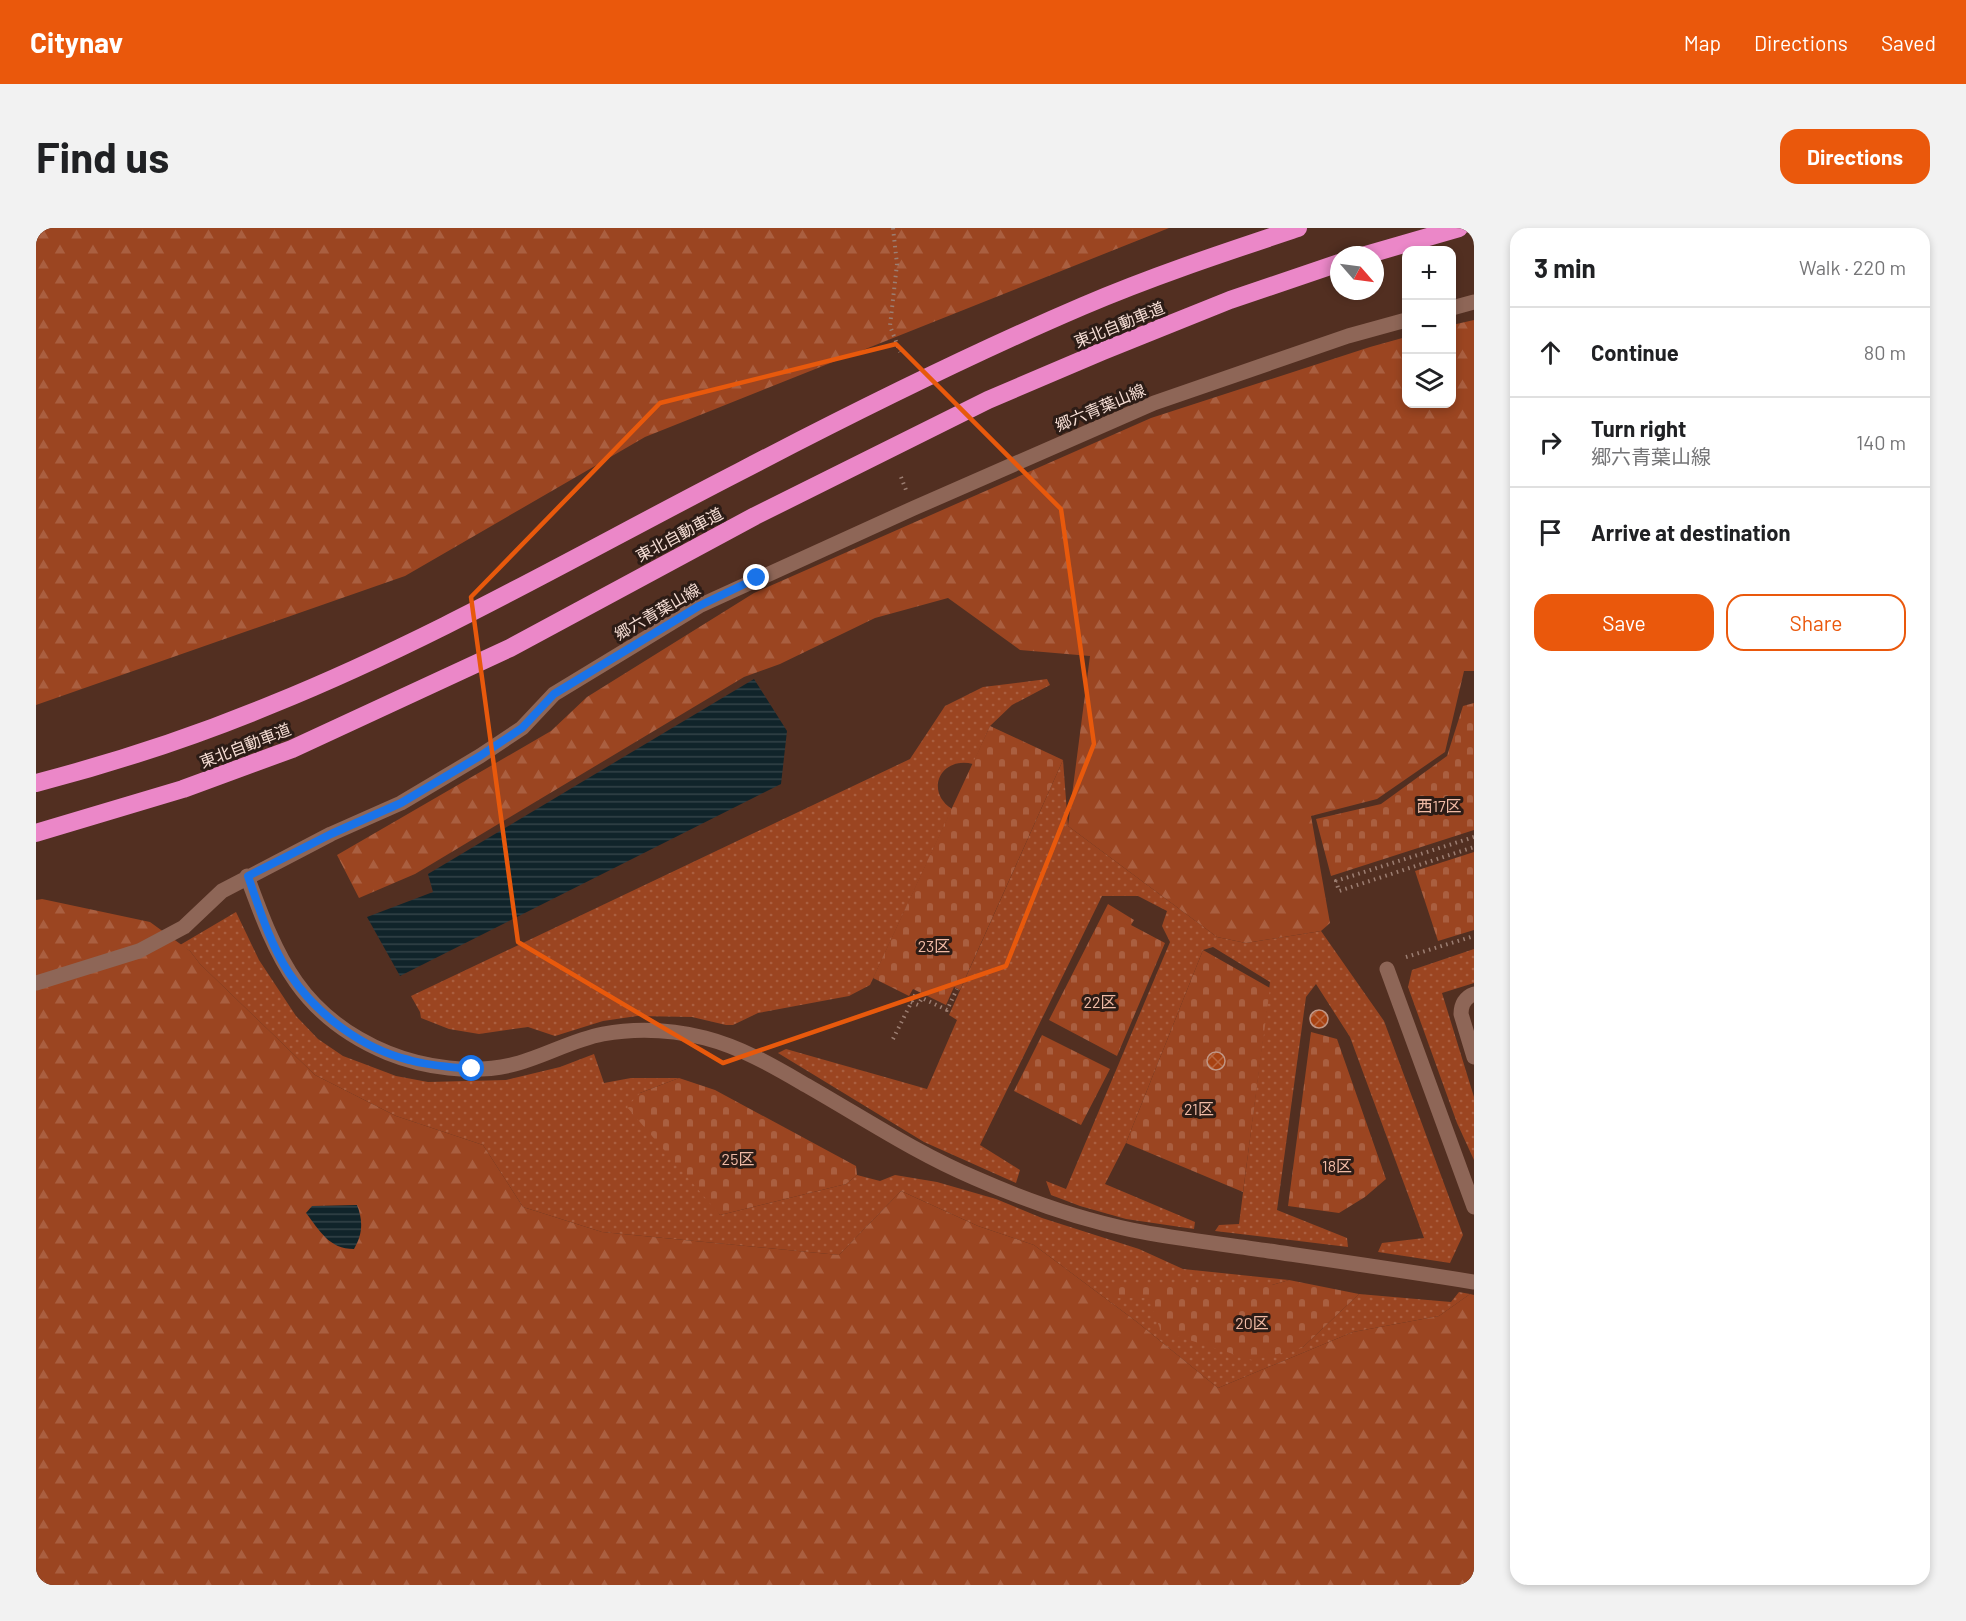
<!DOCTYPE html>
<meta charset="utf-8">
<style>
body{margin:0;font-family:Barlow,"Noto Sans JP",sans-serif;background:#f2f2f2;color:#202124}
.controls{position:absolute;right:18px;top:18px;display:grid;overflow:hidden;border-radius:12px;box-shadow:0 3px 9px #0003}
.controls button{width:54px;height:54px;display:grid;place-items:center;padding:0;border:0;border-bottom:2px solid #e0e0e0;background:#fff;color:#202124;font:30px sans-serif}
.compass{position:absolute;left:1294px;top:18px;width:54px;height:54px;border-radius:50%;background:#fff;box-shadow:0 3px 9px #0003;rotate:118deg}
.stop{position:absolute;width:18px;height:18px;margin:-14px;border:4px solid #1a73e8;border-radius:50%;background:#fff}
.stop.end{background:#1a73e8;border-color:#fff;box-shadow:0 2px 6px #0008}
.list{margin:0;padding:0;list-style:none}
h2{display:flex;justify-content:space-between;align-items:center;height:78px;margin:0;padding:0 24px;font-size:26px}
h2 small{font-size:20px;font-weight:400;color:#757577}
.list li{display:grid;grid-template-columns:39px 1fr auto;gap:18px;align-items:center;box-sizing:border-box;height:90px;padding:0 24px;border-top:2px solid #e0e0e0}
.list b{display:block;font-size:22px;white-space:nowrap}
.list p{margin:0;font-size:20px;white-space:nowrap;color:#757577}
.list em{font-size:20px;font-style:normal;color:#757577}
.actions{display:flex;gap:12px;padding:18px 24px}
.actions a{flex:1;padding:14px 0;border:2px solid #ea580c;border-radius:18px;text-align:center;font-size:21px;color:#ea580c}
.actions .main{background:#ea580c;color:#fff}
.icon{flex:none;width:33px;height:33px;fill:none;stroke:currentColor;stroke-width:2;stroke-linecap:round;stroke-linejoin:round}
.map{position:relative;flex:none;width:1438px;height:1357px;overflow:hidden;border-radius:18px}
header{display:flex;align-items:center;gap:36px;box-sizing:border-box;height:84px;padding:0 30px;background:#ea580c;color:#fff}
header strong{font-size:28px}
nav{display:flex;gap:33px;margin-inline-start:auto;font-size:21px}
.intro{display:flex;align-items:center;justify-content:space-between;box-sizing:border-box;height:144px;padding:0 36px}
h1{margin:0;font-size:42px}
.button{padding:15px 27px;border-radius:18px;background:#ea580c;color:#fff;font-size:21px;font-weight:700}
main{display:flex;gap:36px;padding:0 36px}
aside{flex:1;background:#fff;border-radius:18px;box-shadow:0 3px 9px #0003}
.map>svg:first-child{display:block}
.grass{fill:url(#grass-dots)}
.forest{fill:url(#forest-firs)}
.cemetery{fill:url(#cemetery-stones)}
.water{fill:url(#water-rules)}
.building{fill:url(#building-cross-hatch);stroke:#c09685;stroke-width:1.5}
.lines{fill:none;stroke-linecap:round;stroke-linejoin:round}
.path{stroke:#9c7e72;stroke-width:4;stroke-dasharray:1.5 4.5;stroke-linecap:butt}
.minor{stroke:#8e6657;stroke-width:15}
.highway{stroke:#eb87c8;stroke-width:18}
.route{stroke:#1a73e8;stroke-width:8}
.marked{fill:none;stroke:#e8590c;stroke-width:4.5;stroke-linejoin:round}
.labels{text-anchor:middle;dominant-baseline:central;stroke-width:6;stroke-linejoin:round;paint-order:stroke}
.street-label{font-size:16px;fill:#f6ded5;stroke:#2c1c16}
.park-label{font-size:16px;fill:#f1bba6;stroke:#2c1c16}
</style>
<header>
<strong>Citynav</strong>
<nav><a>Map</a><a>Directions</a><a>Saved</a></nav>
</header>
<div class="intro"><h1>Find us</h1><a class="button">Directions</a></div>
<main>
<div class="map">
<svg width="1438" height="1357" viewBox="0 0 1438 1357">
<defs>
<pattern id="grass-dots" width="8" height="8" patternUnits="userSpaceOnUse" patternTransform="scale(1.5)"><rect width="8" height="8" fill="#9b4521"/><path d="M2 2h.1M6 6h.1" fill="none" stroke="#aa5f40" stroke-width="1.8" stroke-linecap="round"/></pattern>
<pattern id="forest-firs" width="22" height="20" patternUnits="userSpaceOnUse" patternTransform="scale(1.5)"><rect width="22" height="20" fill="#9b4521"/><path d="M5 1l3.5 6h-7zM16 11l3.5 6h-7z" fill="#aa5f40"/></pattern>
<pattern id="cemetery-stones" width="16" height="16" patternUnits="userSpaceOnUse" patternTransform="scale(1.5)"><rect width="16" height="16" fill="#9b4521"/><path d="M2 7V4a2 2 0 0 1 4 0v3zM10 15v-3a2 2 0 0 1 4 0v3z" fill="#aa5f40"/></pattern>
<pattern id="water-rules" width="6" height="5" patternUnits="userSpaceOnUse" patternTransform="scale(1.5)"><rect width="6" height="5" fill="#10242a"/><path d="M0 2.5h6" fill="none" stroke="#334348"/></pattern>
<pattern id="building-cross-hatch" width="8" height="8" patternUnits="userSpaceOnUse" patternTransform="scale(1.5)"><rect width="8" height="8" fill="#a74212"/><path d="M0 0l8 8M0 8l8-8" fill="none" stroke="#b8663f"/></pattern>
</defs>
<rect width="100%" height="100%" fill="#522f21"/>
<!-- grass -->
<path class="grass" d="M1011,451L1014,457L976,477L954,498L937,536C905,528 888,563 916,581L834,757L813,768L722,785L697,797H690L656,789L601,788L567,793L519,808L492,799L443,806L413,801L385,790L384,784L375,768L874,531L909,478L947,459Z
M1027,532L1032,598L1181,709L1210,715L1285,703L1348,793L1427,1007L1414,1035L1342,1024L1346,1015L1388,1010L1314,809L1280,756L1270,769L1241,982L1311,1010L1312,1019L1179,1003L1183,997L1203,996L1234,754L1177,719L1167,722L1090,915L1069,956L1159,994L1158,1001L1090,991L1044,978L1015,967L1010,953L1030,961L1134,714L1126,698L1131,683L1102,668H1066L944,917L984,942L980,955L888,914L742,825L750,821L891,861L921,792L913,787Z
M200,684L223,732L260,788L282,811L307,828L331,837L360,848L392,854L470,852L524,839L558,826L568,855L595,850H643L604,865L684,987L810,956L821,947L844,953L859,947L901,954L960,971L1006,990L1103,1021L1147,1041L1253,1052L1236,1057L1075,1070H1112L1266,1120L1323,1066L1415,1074L1423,1064L1434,1066L1403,1088L1317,1104L1182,1160L1101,1094L998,1017L942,998L865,963L803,1027L566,1004L487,979L447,917L360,888L279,847L164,736L154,723L144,717Z
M1438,721V755L1406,765L1438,869V932L1421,895L1372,759L1376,742Z"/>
<!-- forest -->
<path class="forest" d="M0,0H1133L609,209L369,348L0,477Z
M1438,92V443H1428L1409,524L1341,571L1275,588L1294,695L1285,703L1210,715L1181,709L1032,598L1054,428L984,422L912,370L839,390L744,436L708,449L379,646L323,670L301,627L515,503L551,469L718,365L1115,190L1334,119L1370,109V176H1416V97Z
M6,671L114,694L154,723L164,736L279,847L360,888L447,917L487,979L566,1004L803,1027L865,963L942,998L998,1017L1101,1094L1182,1160L1317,1104L1403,1088L1434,1066L1438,1067V1357H0V672Z"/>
<!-- cemetery -->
<path class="cemetery" d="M1438,475V602L1295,648L1280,591L1345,576L1411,528L1427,478Z
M954,498L1027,532L924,762L918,759L910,777L877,761L873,768L837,750Z
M1438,624V702L1402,713L1379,643Z
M1072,676L1098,692L1095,697L1129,715L1081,828L1013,792Z
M1167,722L1234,760L1207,964L1090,915Z
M1275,804L1301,811L1350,951L1329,969L1303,985L1252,978Z
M1006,807L1074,841L1045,897L978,863Z
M643,850L679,862L820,938L821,947L810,956L684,987L591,879L604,865Z
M1253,1052L1323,1066L1266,1120L1216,1132L1125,1103L1112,1070H1075L1074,1057H1236Z"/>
<!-- water -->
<path class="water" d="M718,451L751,503L745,556L364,748L331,689L397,664L392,646Z
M321,977C327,992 327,1006 318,1021C293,1021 284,1003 270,985L276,978Z"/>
<!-- building -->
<path class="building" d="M1274 791a9 9 0 1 1 18 0a9 9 0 1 1-18 0Z
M1171 833a9 9 0 1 1 18 0a9 9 0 1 1-18 0Z"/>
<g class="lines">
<!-- path -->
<path class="path" d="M857,0L861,36L854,98L864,124
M865,249L870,262
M1438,609L1300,653L1303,663L1438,619
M1370,729L1438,708
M875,774L882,777L886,770L911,782L921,761
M857,811L881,763"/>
<!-- minor -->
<path class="minor" d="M1416,80L1438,74
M211,648C241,731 265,789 352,825C389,840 436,846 475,837C506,830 535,812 567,806C600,800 637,802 669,810C708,820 742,841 775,860C829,891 882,926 939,950C989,972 1042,991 1096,1002C1141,1011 1187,1016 1233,1023C1301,1033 1370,1043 1438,1054
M1351,741L1438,979
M0,755L103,723L148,699L186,663L295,606L365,575L444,528L486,500L518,466L663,378L878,280L1118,175L1312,108L1370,92
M1438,766C1429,769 1425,777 1425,786L1438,829"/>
<!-- highway -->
<path class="highway" d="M1330,27L1423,0
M0,555C81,534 160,508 237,476C398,411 549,323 703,244C816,185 930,128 1047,78C1117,48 1190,24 1262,0
M0,605L147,561L256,521L474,420L719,288L952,172L1067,123L1194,72L1303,35"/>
</g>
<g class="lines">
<!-- route -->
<path class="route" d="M436,841C415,839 394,838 373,832C325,820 280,786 253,745C234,716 223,680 212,648L295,606L365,575L444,528L486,500L518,466L663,378L721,350"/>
</g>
<!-- marked area -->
<path class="marked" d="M860,116L1025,281L1058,516L970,738L687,835L482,714L435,369L624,175Z"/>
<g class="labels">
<!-- street labels -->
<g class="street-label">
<text transform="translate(1083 96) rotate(-22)">東北自動車道</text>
<text transform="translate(1064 179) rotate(-23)">郷六青葉山線</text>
<text transform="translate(643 306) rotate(-28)">東北自動車道</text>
<text transform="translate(621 383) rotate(-30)">郷六青葉山線</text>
<text transform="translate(209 517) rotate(-21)">東北自動車道</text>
</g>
<!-- park labels -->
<g class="park-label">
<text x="1403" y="577">西17区</text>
<text x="898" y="717">23区</text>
<text x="1064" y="773">22区</text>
<text x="1163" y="880">21区</text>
<text x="702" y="930">25区</text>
<text x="1301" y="937">18区</text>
<text x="1216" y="1094">20区</text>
</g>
</g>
</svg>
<div class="controls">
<button>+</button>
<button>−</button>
<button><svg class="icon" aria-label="layers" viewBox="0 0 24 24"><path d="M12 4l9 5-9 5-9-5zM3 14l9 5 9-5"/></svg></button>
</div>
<svg class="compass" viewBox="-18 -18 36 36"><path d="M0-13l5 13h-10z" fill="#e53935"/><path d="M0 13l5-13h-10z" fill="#757577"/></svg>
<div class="stop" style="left:436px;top:841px"></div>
<div class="stop end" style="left:721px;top:350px"></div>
</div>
<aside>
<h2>3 min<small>Walk · 220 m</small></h2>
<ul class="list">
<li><svg class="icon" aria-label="ahead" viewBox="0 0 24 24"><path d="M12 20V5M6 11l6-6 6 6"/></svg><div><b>Continue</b></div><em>80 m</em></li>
<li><svg class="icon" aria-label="right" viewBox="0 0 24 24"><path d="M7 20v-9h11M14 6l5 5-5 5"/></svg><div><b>Turn right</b><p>郷六青葉山線</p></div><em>140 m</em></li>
<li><svg class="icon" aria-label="arrive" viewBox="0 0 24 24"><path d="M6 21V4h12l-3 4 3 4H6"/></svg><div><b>Arrive at destination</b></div></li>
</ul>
<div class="actions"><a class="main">Save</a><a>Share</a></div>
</aside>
</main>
